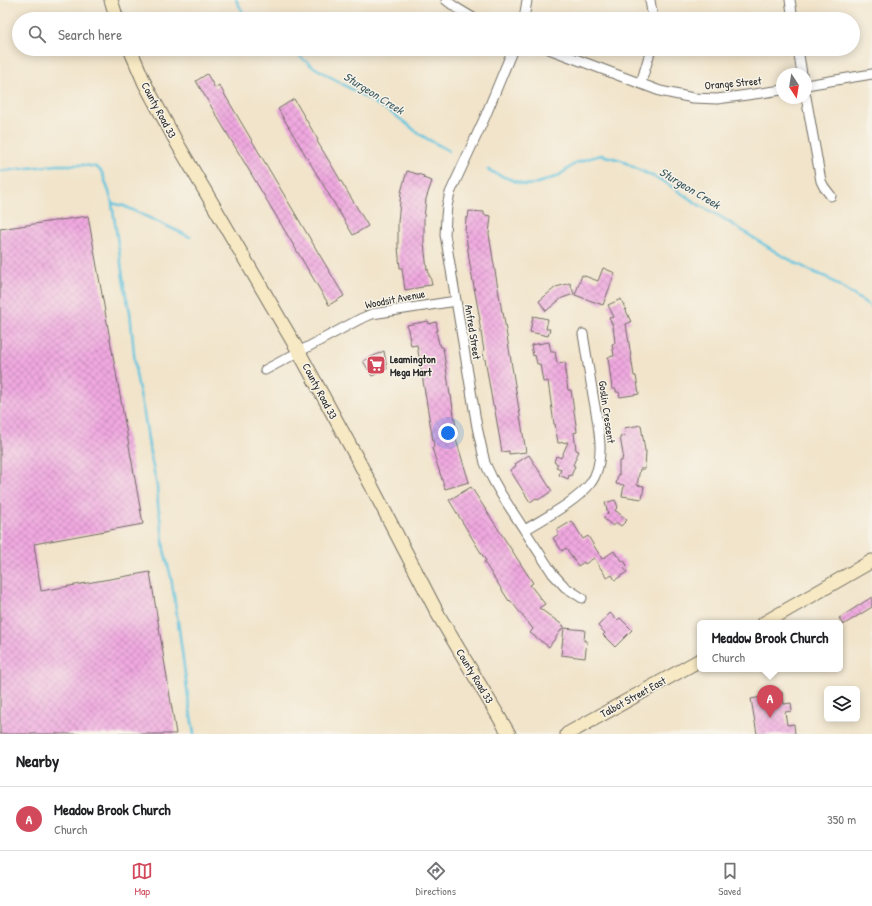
<!DOCTYPE html>
<style>
body{margin:0;font-family:"Patrick Hand",sans-serif;background:#f6f6f6;color:#202124}
.controls{position:absolute;right:12px;bottom:12px;display:grid;overflow:hidden;border-radius:6px;box-shadow:0 2px 10px #0003}
.controls button{width:36px;height:36px;display:grid;place-items:center;padding:0;border:0;border-bottom:1px solid #e0e0e0;background:#fff;color:#202124;font:20px sans-serif}
.compass{position:absolute;left:776px;top:68px;width:36px;height:36px;border-radius:50%;background:#fff;box-shadow:0 2px 10px #0003;rotate:168deg}
.you{position:absolute;left:448px;top:433px;width:14px;height:14px;margin:-10px;border:3px solid #fff;border-radius:50%;background:#1a73e8;box-shadow:0 0 0 6px #1a73e833}
.badge{display:grid;place-items:center;width:26px;height:26px;border-radius:50%;background:#d1495b;color:#fff;font-size:13px;font-weight:700}
.pin{position:absolute;translate:-50% -33px;filter:drop-shadow(0 1px 2px #0008)}
.pin::after{content:'';position:absolute;top:21px;width:14px;height:12px;background:inherit;clip-path:polygon(0 0,100% 0,50% 100%)}
.popup{position:absolute;left:697px;top:620px;width:146px;height:52px;box-sizing:border-box;display:grid;place-content:center;border-radius:6px;background:#fff;filter:drop-shadow(0 1px 3px #0005);font-size:13px;white-space:nowrap;color:#757577}
.popup b{font-size:15px;color:#202124}
.popup::after{content:'';position:absolute;left:50%;top:100%;margin-left:-8px;border:8px solid transparent;border-top-color:#fff}
.list{margin:0;padding:0;list-style:none}
h2{display:flex;justify-content:space-between;align-items:center;height:52px;margin:0;padding:0 16px;font-size:17px}
h2 small{font-size:13px;font-weight:400;color:#757577}
.list li{display:grid;grid-template-columns:26px 1fr auto;gap:12px;align-items:center;box-sizing:border-box;height:64px;padding:0 16px;border-top:1px solid #e0e0e0}
.list b{display:block;font-size:15px;white-space:nowrap}
.list p{margin:0;font-size:13px;white-space:nowrap;color:#757577}
.list em{font-size:13px;font-style:normal;color:#757577}
.icon{flex:none;width:22px;height:22px;fill:none;stroke:currentColor;stroke-width:2;stroke-linecap:round;stroke-linejoin:round}
.map{position:relative;flex:none;width:872px;height:734px;overflow:hidden}
.search{position:absolute;background:#fff;box-shadow:0 2px 10px #0003;left:12px;right:12px;top:12px;height:44px;display:flex;align-items:center;gap:10px;box-sizing:border-box;padding:0 14px;border-radius:22px;color:#757577;font-size:15px}
.sheet{height:116px;background:#fff}
nav{display:flex;justify-content:space-around;align-items:center;box-sizing:border-box;height:56px;border-top:1px solid #e0e0e0;background:#fff;font-size:11px;color:#757577}
nav a{display:grid;justify-items:center;gap:2px}
nav .on{color:#d1495b}
.map>svg:first-child{display:block}
.lines{fill:none;stroke-linecap:round;stroke-linejoin:round}
.stream{stroke:#61c4df;stroke-width:2.5}
.building{fill:url(#building-cross-hatch)}
.street-casing{stroke:#706c63;stroke-width:11}
.secondary-casing{stroke:#706c63;stroke-width:15}
.street{stroke:#fff;stroke-width:9}
.secondary{stroke:#f7e9c3;stroke-width:13}
.labels{text-anchor:middle;dominant-baseline:central;stroke-width:3;stroke-linejoin:round;paint-order:stroke}
.street-label{font-size:11px;fill:#2b2b2b;stroke:#f7f3e8}
.poi-label{font-size:11px;font-weight:bold;fill:#2b2b2b;stroke:#f7f3e8;text-anchor:start}
.water-label{font-size:12px;font-style:italic;fill:#3b5961;stroke:#f7f3e8}
</style>
<div class="map">
<svg width="872" height="734" viewBox="0 0 872 734">
<defs>
<pattern id="building-cross-hatch" width="8" height="8" patternUnits="userSpaceOnUse"><rect width="8" height="8" fill="#f0a9e0"/><path d="M0 0l8 8M0 8l8-8" fill="none" stroke="#c38ab6"/></pattern>
</defs>
<rect width="100%" height="100%" fill="#f7f3e8"/>
<filter id="ink" filterUnits="userSpaceOnUse"><feTurbulence type="fractalNoise" baseFrequency=".025" numOctaves="2"/><feDisplacementMap in="SourceGraphic" scale="8" xChannelSelector="R" yChannelSelector="G"/><feConvolveMatrix kernelMatrix="1 2 1 2 8 2 1 2 1" color-interpolation-filters="sRGB"/></filter>
<filter id="wash" filterUnits="userSpaceOnUse"><feTurbulence type="fractalNoise" baseFrequency=".012" numOctaves="4" result="noise"/><feDisplacementMap in="SourceGraphic" scale="16" xChannelSelector="R" yChannelSelector="G"/><feGaussianBlur stdDeviation="0.9" result="paint"/><feColorMatrix in="noise" values="0 0 0 0 0 0 0 0 0 0 0 0 0 0 0 0 0 1.4 0 .05"/><feComposite in="paint" operator="in"/></filter>
<g filter="url(#wash)">
<rect width="100%" height="100%" fill="#f1e4ca"/>
<g class="lines">
<!-- stream -->
<path class="stream" d="M236,0L244,14L250,19
M290,49L312,66L390,112C400,118 409,126 418,133C428,140 439,145 449,151
M488,170L499,175L525,185L534,184L544,181L558,176L576,163L590,158L601,155L621,160L633,167L663,181L699,205L721,217L779,254L811,271L826,277L872,307
M0,171L57,165H84L96,167L101,171L103,175L109,192L112,203L125,291L130,312L136,374L145,419L150,453L157,486L158,505L162,530L164,550L171,577L179,629L189,704L194,734
M112,203L124,206L190,237"/>
</g>
<g id="blocks">
<!-- building -->
<path class="building" d="M207,74L215,88L219,85L344,296L329,305L196,81Z
M294,99L318,140L317,141L368,226L353,235L278,109Z
M407,171L424,176L423,178L432,181L426,199L424,218V243L427,270L428,269L429,276H430L432,285L423,286V287L405,290L402,268H400L398,247V222L401,192Z
M469,211L484,212V215L491,216L489,234L494,265L502,312H503L526,452L509,454V451L502,452L494,405L493,406L485,359H484L483,351H484L479,320H480L470,265L466,236V232L465,231L466,218H468Z
M88,216L143,524L34,544L41,591L150,572L176,734H0V229Z
M603,268L615,273L603,305L575,295L582,275L598,281Z
M570,283L574,294L562,298L546,311L539,301L556,287Z
M621,299L631,322L626,324L634,376H636L639,394L620,397L619,392H616V389H612L608,357L614,356L612,344L615,343L613,326L609,318L614,317L608,305Z
M533,316L548,319L546,329H550L548,336L530,332Z
M428,321L429,324L436,322L438,331H436L439,344H440L441,347H443L450,395H451L453,409L457,433H454L469,482L445,489L432,448L434,447L417,345L411,346L407,325Z
M549,342L551,352H555L557,363L565,362L566,371H565L568,390H571L577,432L574,433L576,450L579,451L573,465L575,466L571,476L569,475L568,479L559,475L561,469L556,467L558,464L554,462L556,456L561,458L568,442L558,443L555,424H554L548,381L543,382L540,364H537L535,355L533,356L531,345Z
M384,351L387,369L372,376L363,361Z
M641,425L645,451H646L645,469H640L637,485L644,486L642,499L622,496L624,485L616,484L618,474L619,475V461H622L623,454L620,437L625,436L624,434L625,433L624,428Z
M529,455L552,491L538,500L536,498L530,502L510,470L516,466L515,464Z
M471,487L533,583L530,585L545,604L539,608L564,626L549,647L530,633L533,629L510,600L509,601L484,562L486,561L449,500Z
M615,500L618,507L615,510L627,520L621,526L617,523L613,526L603,518L608,513L605,503Z
M572,521L583,539L588,536L602,559L614,551L617,556H619L622,561L623,560L627,565L624,568L627,572L615,580L612,575L607,578L594,558L585,564L584,562L578,566L566,548L562,551L553,538L559,534L557,530Z
M872,597V607L843,625L839,618Z
M610,613L617,620L620,618L632,630L615,647L603,635L605,633L598,626Z
M564,628L585,630L584,641H587L585,658L561,655Z
M782,692L784,704L791,703L792,711L785,712L787,725L794,724L795,734H757L751,699L767,696V694Z"/>
</g>
</g>
<g filter="url(#ink)">
<use href="#blocks" fill-opacity="0" stroke="#706c63" stroke-width="1"/>
<g class="lines">
<defs>
<path id="street" d="M446,0L455,7L475,19
M650,0L653,19
M790,0L793,19
M524,19L527,0
M513,49L485,117L450,193L447,206L446,217L445,235L447,246L477,427L485,463L492,478L501,494L553,574L565,587L582,598
M549,49L660,91L693,98L717,99L740,96L782,90
M798,49L802,74
M641,83L651,49
M806,85L872,74
M806,97L821,181L824,187L831,196
M265,370L360,319L372,314L456,301
M525,530C546,517 574,503 590,484C609,460 596,417 592,389C589,371 586,353 583,334"/>
<path id="secondary" d="M111,0L117,19
M130,49L145,84L177,143L299,352L359,462L439,616L509,734
M764,623L872,561
M567,734L700,660"/>
</defs>
<!-- street casing -->
<use href="#street" class="street-casing"/>
<!-- secondary casing -->
<use href="#secondary" class="secondary-casing"/>
<!-- street -->
<use href="#street" class="street"/>
<!-- secondary -->
<use href="#secondary" class="secondary"/>
</g>
</g>
<!-- icons -->
<defs>
<symbol id="supermarket-square" viewBox="-11 -11 22 22"><rect x="-9" y="-9" width="18" height="18" rx="4" fill="#d1495b" stroke="#f7f3e8"/><path d="M-6-5.5h2.5l.6 2H6L4.5 2H-2.5L-4.4-4H-6ZM-1.5 3.2a1.3 1.3 0 1 0 .1 0ZM3 3.2a1.3 1.3 0 1 0 .1 0Z" fill="#fff"/></symbol>
</defs>
<g fill-rule="evenodd">
<use href="#supermarket-square" x="365" y="354" width="22" height="22"/>
</g>
<g class="labels">
<!-- street labels -->
<g class="street-label">
<text transform="translate(733 83) rotate(-5)">Orange Street</text>
<text transform="translate(159 110) rotate(62)">County Road 33</text>
<text transform="translate(395 299) rotate(-11)">Woodsit Avenue</text>
<text transform="translate(473 332) rotate(81)">Anfred Street</text>
<text transform="translate(320 391) rotate(62)">County Road 33</text>
<text transform="translate(607 412) rotate(82)">Goslin Crescent</text>
<text transform="translate(475 676) rotate(59)">County Road 33</text>
<text transform="translate(633 697) rotate(-29)">Talbot Street East</text>
</g>
<!-- poi labels -->
<g class="poi-label">
<text x="390" y="359">Leamington<tspan x="390" dy="13">Mega Mart</tspan></text>
</g>
<!-- water labels -->
<g class="water-label">
<text transform="translate(374 93) rotate(32)">Sturgeon Creek</text>
<text transform="translate(690 188) rotate(31)">Sturgeon Creek</text>
</g>
</g>
</svg>
<div class="controls">
<button><svg class="icon" aria-label="layers" viewBox="0 0 24 24"><path d="M12 4l9 5-9 5-9-5zM3 14l9 5 9-5"/></svg></button>
</div>
<svg class="compass" viewBox="-18 -18 36 36"><path d="M0-13l5 13h-10z" fill="#e53935"/><path d="M0 13l5-13h-10z" fill="#757577"/></svg>
<div class="you"></div>
<div class="pin badge" style="left:770px;top:718px">A</div>
<div class="popup"><b>Meadow Brook Church</b>Church</div>
<div class="search"><svg class="icon" aria-label="search" viewBox="0 0 24 24"><circle cx="10" cy="10" r="6"/><path d="M15 15l6 6"/></svg>Search here</div>
</div>
<section class="sheet">
<h2>Nearby<small></small></h2>
<ul class="list">
<li><span class="badge">A</span><div><b>Meadow Brook Church</b><p>Church</p></div><em>350 m</em></li>
</ul>
</section>
<nav>
<a class="on"><svg class="icon" aria-label="map" viewBox="0 0 24 24"><path d="M3 6l6-2 6 2 6-2v14l-6 2-6-2-6 2zM9 4v14M15 6v14"/></svg>Map</a>
<a><svg class="icon" aria-label="directions" viewBox="0 0 24 24"><path d="M12 3l9 9-9 9-9-9zM9 14v-3h6M13 9l2 2-2 2"/></svg>Directions</a>
<a><svg class="icon" aria-label="saved" viewBox="0 0 24 24"><path d="M7 4h10v16l-5-4-5 4z"/></svg>Saved</a>
</nav>
